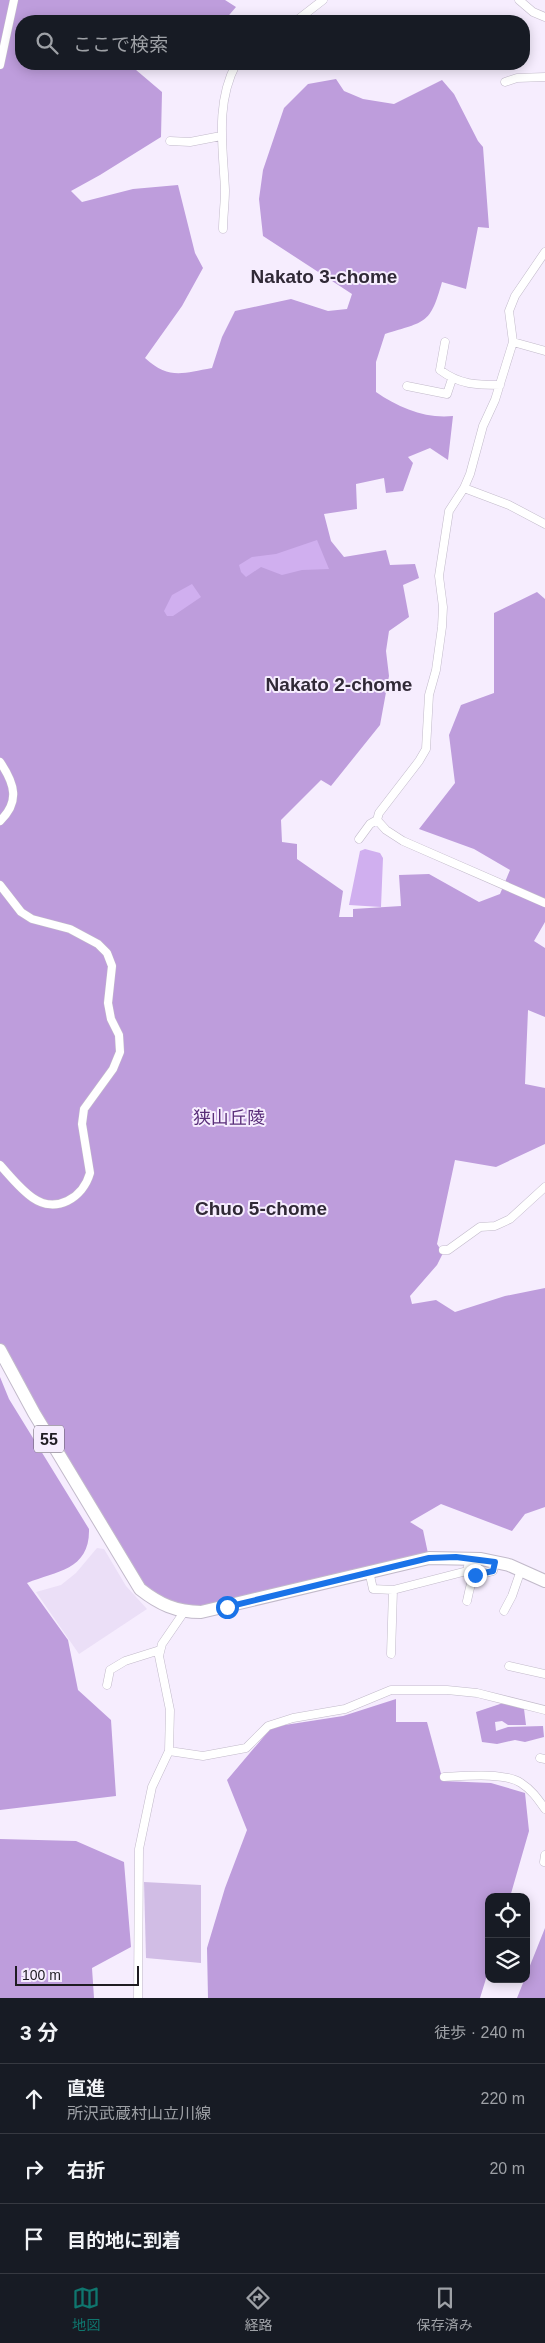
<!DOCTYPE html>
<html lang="ja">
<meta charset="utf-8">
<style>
body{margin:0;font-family:Arial,"Noto Sans JP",sans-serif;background:#20242c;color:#f1f3f6}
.controls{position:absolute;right:15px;bottom:15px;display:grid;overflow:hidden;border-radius:10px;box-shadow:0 2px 12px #0003}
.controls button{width:45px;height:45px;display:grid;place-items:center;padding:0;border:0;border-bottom:1px solid #363941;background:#171b24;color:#f1f3f6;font:25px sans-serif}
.scale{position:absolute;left:15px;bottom:12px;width:124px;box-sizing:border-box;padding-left:5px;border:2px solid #1f1c22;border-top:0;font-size:14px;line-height:18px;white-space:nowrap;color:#1f1c22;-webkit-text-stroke:4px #f6edfe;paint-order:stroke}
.stop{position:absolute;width:15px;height:15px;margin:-11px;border:4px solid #1a73e8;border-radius:50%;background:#fff}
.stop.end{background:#1a73e8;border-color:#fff;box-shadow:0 1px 5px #0008}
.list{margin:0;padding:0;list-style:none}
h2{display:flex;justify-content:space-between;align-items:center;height:65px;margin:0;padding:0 20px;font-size:21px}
h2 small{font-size:16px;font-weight:400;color:#9ea1a6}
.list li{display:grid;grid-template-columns:32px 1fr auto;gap:15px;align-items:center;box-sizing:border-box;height:70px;padding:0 20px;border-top:1px solid #363941}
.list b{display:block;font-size:19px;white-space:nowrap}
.list p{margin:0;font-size:16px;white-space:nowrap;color:#9ea1a6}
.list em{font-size:16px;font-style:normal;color:#9ea1a6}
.icon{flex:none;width:28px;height:28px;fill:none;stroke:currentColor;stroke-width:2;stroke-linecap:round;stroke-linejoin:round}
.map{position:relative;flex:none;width:545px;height:1998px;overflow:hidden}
.search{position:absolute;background:#171b24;box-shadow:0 2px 12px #0003;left:15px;right:15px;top:15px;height:55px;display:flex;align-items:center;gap:12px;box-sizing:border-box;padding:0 18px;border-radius:20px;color:#9ea1a6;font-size:19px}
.sheet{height:275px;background:#171b24}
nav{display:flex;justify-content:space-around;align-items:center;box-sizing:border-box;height:70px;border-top:1px solid #363941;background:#171b24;font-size:14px;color:#9ea1a6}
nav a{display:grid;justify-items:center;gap:2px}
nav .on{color:#0f766e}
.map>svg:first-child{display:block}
.built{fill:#ebdff7}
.green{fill:#d1bde5}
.forest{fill:#be9ddc}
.water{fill:#d0afef}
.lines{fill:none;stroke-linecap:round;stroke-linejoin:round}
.street-casing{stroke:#c2baca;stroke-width:9}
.primary-casing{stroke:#c2baca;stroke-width:14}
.street{stroke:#fff;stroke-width:8}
.primary{stroke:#fff;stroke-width:12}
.route{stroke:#1a73e8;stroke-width:6}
.labels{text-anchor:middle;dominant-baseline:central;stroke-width:4;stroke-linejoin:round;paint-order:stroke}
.shield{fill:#f6edfe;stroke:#605b64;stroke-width:1}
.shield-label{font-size:16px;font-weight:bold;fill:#1f1c22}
.park-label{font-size:18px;fill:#5a2f7a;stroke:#f6edfe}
.neighbourhood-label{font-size:19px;font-weight:bold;fill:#302936;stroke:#f6edfe}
</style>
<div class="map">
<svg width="545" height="1998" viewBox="0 0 545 1998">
<rect width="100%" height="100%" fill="#f6edfe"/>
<!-- built -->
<path class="built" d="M97,1548L104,1549L126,1586L147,1609L79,1654L36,1592L61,1585L76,1573Z"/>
<!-- green -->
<path class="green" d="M144,1882L201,1885V1963L146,1958Z"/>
<!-- forest -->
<path class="forest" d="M0,0H225L236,7L224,21H21V64H129L162,92L161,137L100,175L71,191L82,202L133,189L178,185L195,253L203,268L182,306L145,358C169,380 183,373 212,368L222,337L235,311L291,299L328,311L347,309L352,294L263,236L259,199L263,170L284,108L308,84L336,79L344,91L363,99L394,104L442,80L454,94L478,141L483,147L489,228L478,227L466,289L442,282C430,325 426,321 385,334L376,362V392C399,408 426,419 453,416L448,460L430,448L408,457L413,463L403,491L386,493L384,478L356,484L357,509L324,514L331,541L344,557L386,550L390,565L415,564L419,578L403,585L409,617L389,631L386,651L389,676L380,725L331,786L321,780L281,820L282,842L297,844V859L343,891L339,917H353V909L401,906L399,875L429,874L479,902L500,894L510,870L474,849L419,829L455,783L449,735L461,705L494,693V613L537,592L545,599V922L534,941L545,948V1017L528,1010L525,1084L545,1088V1144L496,1167L455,1160L437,1244L443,1253L437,1265L410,1296L412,1304L436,1300L455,1312L505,1296L545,1288V1507L525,1514L512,1531L441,1504L410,1522L423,1530L429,1558L201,1612L152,1599L0,1350Z
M0,1377L9,1399L89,1529C90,1570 57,1571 27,1583L68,1640L78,1690L111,1720L116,1796L0,1810Z
M396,1699V1722H427L443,1781L491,1783L525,1793L529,1831L510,1897H489V1969L480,1998H208L207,1948L225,1888L247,1830L227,1780L272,1727L343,1716Z
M503,1703L524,1709L526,1725H508L502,1721L495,1722L496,1731L508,1727L543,1726L544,1737L525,1742L515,1740L497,1744L482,1742L476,1712Z
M0,1839L76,1841L124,1862L131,1947L92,1968L94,1998H0Z
M545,1928V1998H517Z"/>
<!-- water -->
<path class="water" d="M317,540L329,569L302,570L282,575L261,567L246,577L241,572L239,565L252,557L276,554Z
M192,584L201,597L173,616H167L164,611L172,595Z
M365,849L380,853L383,858L381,907L349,905L360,851Z"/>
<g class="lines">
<defs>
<path id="street" d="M519,0L533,12L545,17
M296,21L323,0
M0,65L14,0
M505,82L517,78L545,77
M170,141L190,142L221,136
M223,229C223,217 225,203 225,190C223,147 215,104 236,64
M545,252L515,296L509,311L513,342L495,400L483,426L470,474L464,488L449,511L439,576L443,607L442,627L436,670L429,695L426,749L419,761L379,813L377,820L386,830L403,841L545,903
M445,342L440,370C460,385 477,385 500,385
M513,342L545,351
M407,386L447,394L452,379
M464,488L509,505L545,524
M0,762C15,784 20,802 0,821
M359,839L370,824L377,820
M0,885L21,912L32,919L70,929L98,944L107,953L112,966L108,1003L111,1019L119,1035L120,1052L113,1069L84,1109L82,1124L90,1173C83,1198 56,1214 33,1198C21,1190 10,1176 0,1165
M443,1250H448L480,1227L495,1226L510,1219L545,1187
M369,1571L373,1589L393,1590
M467,1601C472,1579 470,1576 493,1571L495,1562
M504,1611L512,1596L521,1570
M391,1654L393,1590L467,1571L470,1558
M509,1666L545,1674
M107,1685L110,1670L125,1661L160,1650
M169,1751L203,1756L246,1748L268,1726L293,1718L345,1709L391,1690H447L477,1693L545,1710
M540,1758L545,1759
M444,1777C465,1776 504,1772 521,1783C532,1790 538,1799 545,1809
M544,1862L545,1855
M138,1998L139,1849L152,1787L169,1751L170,1710L159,1656L162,1644L184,1612"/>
<path id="primary" d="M0,1350L34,1413L140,1589C159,1604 176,1612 201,1612L429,1558L481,1559L509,1565L545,1581"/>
</defs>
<!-- street casing -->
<use href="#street" class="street-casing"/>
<!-- primary casing -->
<use href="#primary" class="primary-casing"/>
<!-- street -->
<use href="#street" class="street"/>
<!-- primary -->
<use href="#primary" class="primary"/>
</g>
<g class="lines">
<!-- route -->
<path class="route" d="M227,1607L429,1558L456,1557L495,1562L493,1571L475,1575"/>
</g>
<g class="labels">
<!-- shield labels -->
<rect class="shield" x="34" y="1425.5" width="30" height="27" rx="4"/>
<g class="shield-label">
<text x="49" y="1439">55</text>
</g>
<!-- park labels -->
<g class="park-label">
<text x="229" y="1118">狭山丘陵</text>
</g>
<!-- neighbourhood labels -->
<g class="neighbourhood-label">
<text x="324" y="276">Nakato 3-chome</text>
<text x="339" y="684">Nakato 2-chome</text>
<text x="261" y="1208">Chuo 5-chome</text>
</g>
</g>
</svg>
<div class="controls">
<button><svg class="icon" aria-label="locate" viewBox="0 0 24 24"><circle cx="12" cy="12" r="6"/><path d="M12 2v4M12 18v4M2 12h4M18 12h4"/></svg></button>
<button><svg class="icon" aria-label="layers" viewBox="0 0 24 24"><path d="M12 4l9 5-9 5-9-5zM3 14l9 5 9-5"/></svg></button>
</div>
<div class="scale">100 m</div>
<div class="stop" style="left:227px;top:1607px"></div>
<div class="stop end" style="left:475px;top:1575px"></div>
<div class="search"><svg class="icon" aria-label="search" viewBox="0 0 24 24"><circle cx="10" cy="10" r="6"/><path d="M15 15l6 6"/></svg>ここで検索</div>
</div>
<section class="sheet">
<h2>3 分<small>徒歩 · 240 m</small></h2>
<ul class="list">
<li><svg class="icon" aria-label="ahead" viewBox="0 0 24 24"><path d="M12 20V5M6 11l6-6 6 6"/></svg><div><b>直進</b><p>所沢武蔵村山立川線</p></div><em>220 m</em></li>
<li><svg class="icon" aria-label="right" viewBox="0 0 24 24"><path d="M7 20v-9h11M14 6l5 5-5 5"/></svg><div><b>右折</b></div><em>20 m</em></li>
<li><svg class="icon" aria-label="arrive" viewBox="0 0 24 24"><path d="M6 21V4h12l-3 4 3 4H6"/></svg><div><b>目的地に到着</b></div></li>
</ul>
</section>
<nav>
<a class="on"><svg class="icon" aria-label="map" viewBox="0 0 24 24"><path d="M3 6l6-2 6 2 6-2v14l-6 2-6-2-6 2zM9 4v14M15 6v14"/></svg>地図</a>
<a><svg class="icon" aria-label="directions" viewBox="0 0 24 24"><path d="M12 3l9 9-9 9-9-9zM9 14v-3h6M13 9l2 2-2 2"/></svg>経路</a>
<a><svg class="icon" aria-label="saved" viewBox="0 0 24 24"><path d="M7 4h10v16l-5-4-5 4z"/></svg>保存済み</a>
</nav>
